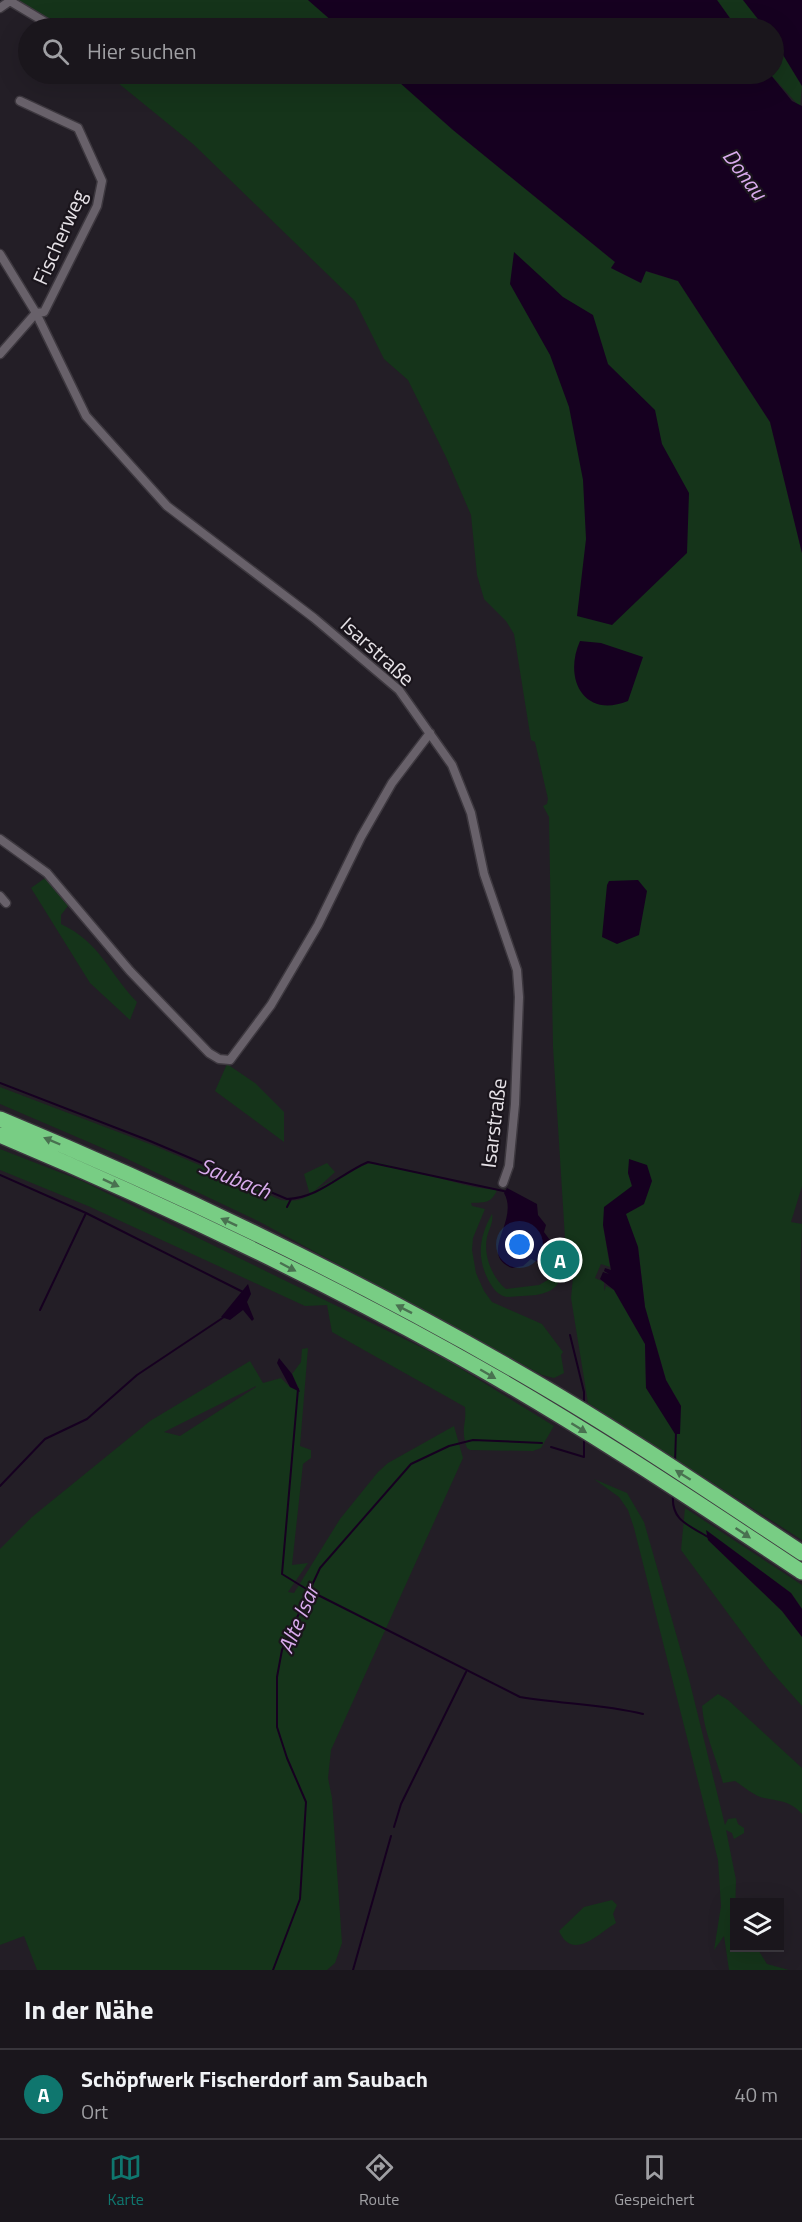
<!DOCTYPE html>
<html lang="de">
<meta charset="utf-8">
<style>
body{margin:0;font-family:"Titillium Web",sans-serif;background:#231f25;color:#f1f3f6}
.controls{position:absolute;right:18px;bottom:18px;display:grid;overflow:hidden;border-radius:0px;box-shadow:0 6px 24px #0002}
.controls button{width:54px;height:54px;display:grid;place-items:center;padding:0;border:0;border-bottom:2px solid #38353b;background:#1a161c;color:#f1f3f6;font:30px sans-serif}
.you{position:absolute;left:520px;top:1245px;width:21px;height:21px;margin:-15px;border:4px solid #fff;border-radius:50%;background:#1a73e8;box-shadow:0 0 0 9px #1a73e833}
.badge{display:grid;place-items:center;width:39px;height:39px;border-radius:50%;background:#0f766e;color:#fff;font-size:20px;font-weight:700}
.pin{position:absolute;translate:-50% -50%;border:3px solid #fff;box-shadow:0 2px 6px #0006}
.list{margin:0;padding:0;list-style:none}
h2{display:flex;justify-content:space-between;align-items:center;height:78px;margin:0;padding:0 24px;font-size:26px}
h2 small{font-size:20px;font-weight:400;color:#9f9fa3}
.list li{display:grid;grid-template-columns:39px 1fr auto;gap:18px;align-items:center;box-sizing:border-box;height:90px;padding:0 24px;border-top:2px solid #38353b}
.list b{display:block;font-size:22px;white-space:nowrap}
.list p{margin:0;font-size:20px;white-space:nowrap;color:#9f9fa3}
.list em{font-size:20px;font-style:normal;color:#9f9fa3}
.icon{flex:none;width:33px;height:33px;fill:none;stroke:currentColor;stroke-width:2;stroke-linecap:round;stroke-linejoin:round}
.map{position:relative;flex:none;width:802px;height:1970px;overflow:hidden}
.search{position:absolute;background:#1a161c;box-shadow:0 6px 24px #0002;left:18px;right:18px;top:18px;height:66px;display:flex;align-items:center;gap:15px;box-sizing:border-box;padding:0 21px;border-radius:33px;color:#9f9fa3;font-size:22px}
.sheet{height:168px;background:#1a161c}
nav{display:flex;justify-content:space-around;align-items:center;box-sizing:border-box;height:84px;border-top:2px solid #38353b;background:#1a161c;font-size:16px;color:#9f9fa3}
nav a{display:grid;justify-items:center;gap:3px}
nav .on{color:#0f766e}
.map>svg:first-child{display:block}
.green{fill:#15341a;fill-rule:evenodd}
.water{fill:#160020}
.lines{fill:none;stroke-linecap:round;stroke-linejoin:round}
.stream{stroke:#160020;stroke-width:2}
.street-casing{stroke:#3d383f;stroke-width:11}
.highway-casing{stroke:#3d383f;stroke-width:18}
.street{stroke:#68616a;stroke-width:8}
.highway{stroke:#78cd84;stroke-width:15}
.oneway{fill:#497150}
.labels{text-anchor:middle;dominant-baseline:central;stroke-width:4.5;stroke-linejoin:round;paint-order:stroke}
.street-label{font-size:21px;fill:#e6e2e7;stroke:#1a151c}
.water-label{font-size:22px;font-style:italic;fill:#d9abed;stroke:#1a151c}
</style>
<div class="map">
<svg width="802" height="1970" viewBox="0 0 802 1970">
<rect width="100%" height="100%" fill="#231e26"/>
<!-- green -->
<path class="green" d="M19,0H308L340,28H58Z
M717,0H743L765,28H737Z
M774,40L802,86L800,107L770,74H774Z
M107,74H390L453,130L615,262L611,268L641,283L645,271L678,281L770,422L802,553V1186L791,1222L802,1224L800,1276L802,1540L588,1403L571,1298L576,1246L565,1238L553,1047L549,817L543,806L547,804L548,799L535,742L531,740L514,634L506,621L484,599L477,575L471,515L446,457L408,380L384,359L355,301L193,144ZM630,1159L644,1204L625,1214L638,1247L645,1307L666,1380L681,1406L646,1388L645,1344L614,1290L606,1286L604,1291V1282L595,1278L601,1264L610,1267L603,1225L632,1186L628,1173Z
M45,878L68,906L61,915V924C101,943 108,972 137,1002L130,1020L90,983L31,888Z
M227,1064L255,1083L284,1112V1142L215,1091Z
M0,1087L155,1146L281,1200C306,1203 306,1195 326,1184C333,1180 360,1166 367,1164C383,1160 393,1168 408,1170C437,1176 467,1188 497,1190C491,1204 485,1202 471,1203L472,1206L485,1209L473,1238L472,1250L476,1273L484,1291L492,1302L542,1324L563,1352L561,1355L564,1373L554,1378L542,1375L260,1222L121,1156L0,1104Z
M0,1149L82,1181L445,1359L554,1426L541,1448L533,1451L470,1450L467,1448C460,1427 467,1425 465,1407L332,1332L327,1305L305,1306L88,1206L0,1170Z
M327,1163L335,1172L310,1195L304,1174Z
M492,1214C494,1221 489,1229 487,1237C483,1255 492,1278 506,1289L539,1285L553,1277L559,1281C552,1298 525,1295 508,1297C499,1296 494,1290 490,1283C476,1259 479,1237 492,1214Z
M308,1348L300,1446L311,1450V1458L303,1464L292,1565L308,1563L288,1592L294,1593L340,1519L378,1472L388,1463L454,1426L463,1458L331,1750L328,1778L332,1798L342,1943L335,1963L327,1970H37L24,1936L0,1945V1549L32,1517L150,1421L250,1361L263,1383L281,1378L290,1387L300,1391L292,1374L301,1362L302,1349ZM256,1387L180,1436L164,1432L256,1386Z
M594,1479L627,1493L644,1522L689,1679L725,1825L728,1819L736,1818L738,1824L744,1828V1833L734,1839L732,1833L726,1830L736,1880L734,1948H757L767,1964L789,1970H729L724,1936L714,1950L721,1906L718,1860L634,1528L628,1510L619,1497Z
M685,1508L802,1585V1609L791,1593L707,1531L708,1540L782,1611L802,1637V1706L769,1669L681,1550Z
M718,1694L728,1700L802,1768V1814C791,1801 779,1801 764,1798C754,1796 743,1786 735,1781L723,1783C716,1757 704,1733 702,1706Z
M612,1900L617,1905L613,1914L616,1923C601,1931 573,1963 559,1931L584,1907Z"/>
<!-- water -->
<path class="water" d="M308,0H717L737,28H340Z
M743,0H802V86L774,40V28H765Z
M390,74H770L792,101L802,106V553L770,422L678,281L646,271L641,283L611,268L615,262L453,130Z
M514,252L563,297L593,315L608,364L655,410L662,444L689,493L687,553L612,625L577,616L586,539L583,480L569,407L550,355L510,284Z
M580,641L601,643L643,657L628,701C584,719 563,679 580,641Z
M638,880L647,891L639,935L617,944L602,937L607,885L609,881Z
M629,1159L647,1165L652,1181L644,1204L626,1214L638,1247L645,1307L666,1380L681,1406L680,1434H675L646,1388L645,1344L614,1290L600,1279L603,1272L609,1274L604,1271L605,1268L611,1270L603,1225L604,1207L632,1186L628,1173Z
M507,1188L537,1204L538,1215L546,1225L544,1232L552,1243L540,1263L531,1259L523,1266L512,1268C477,1254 520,1221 504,1193Z
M248,1284L251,1294L247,1302L254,1319L252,1321L243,1310L230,1320L221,1317Z
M279,1358L292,1374L300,1392L290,1387L277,1363Z
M706,1530L791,1593L802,1609V1637L782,1611L708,1540Z"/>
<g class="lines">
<!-- stream -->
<path class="stream" d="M0,1083L150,1141L287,1199C319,1198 340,1174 368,1162L508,1192
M0,1175L86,1213L243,1292
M287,1207L291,1199
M40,1310L86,1213
M570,1335L584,1392V1405
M298,1389L282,1574L308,1590L520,1697C561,1704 603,1704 643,1714
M551,1447L584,1457V1438
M675,1463L676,1432
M0,1486L45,1439L87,1419L137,1375L224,1317
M673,1495C671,1521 689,1525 708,1537
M394,1827L401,1804L466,1672
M273,1970L300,1899L306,1802L287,1758L277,1727V1677L282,1650L320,1568L411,1464L449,1446L473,1440L542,1443
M353,1970L391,1836"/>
<defs>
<path id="street" d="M0,8L10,1L55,28
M20,101L78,128L102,181L97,206L44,312L36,313
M0,254L36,313L86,416L167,506L314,618L399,690L452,765L471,813L484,874L517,970L519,997L515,1104L509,1166L503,1183
M0,354L36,313
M0,839L47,873L130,971L209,1053L219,1059L230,1060L271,1005L318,925L361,837L392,783L430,733
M0,896L6,903"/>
<path id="highway" d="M0,1119C183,1195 364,1282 535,1382C626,1435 714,1495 802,1553
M0,1135C152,1199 302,1270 447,1350C569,1417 686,1495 802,1572"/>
</defs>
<!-- street casing -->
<use href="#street" class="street-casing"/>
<!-- highway casing -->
<use href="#highway" class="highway-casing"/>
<!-- street -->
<use href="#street" class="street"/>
<!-- highway -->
<use href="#highway" class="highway"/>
</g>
<!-- one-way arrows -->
<defs><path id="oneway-solid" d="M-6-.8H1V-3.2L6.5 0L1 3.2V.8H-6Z" transform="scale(1.5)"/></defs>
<g class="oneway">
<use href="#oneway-solid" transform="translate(52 1141) rotate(-157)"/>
<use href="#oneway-solid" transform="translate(111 1183) rotate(25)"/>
<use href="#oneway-solid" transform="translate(229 1222) rotate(-155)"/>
<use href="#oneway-solid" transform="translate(288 1267) rotate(28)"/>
<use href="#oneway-solid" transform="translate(404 1309) rotate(-153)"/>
<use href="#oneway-solid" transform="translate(488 1374) rotate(30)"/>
<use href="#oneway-solid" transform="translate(579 1428) rotate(32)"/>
<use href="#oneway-solid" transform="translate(683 1475) rotate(-148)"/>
<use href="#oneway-solid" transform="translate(743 1533) rotate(34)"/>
</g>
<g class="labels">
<!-- street labels -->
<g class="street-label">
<text transform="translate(59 237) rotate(-66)">Fischerweg</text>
<text transform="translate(378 651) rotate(42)">Isarstraße</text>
<text transform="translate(493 1123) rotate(-83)">Isarstraße</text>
</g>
<!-- water labels -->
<g class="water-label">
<text transform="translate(745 174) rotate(53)">Donau</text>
<text transform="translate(235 1178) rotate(22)">Saubach</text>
<text transform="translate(298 1619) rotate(-67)">Alte Isar</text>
</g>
</g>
</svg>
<div class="controls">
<button><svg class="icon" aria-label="layers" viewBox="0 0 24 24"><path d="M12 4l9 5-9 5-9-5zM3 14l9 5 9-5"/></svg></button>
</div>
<div class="you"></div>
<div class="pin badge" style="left:560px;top:1260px">A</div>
<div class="search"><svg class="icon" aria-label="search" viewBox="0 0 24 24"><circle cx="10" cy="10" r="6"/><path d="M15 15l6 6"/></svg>Hier suchen</div>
</div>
<section class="sheet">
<h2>In der Nähe<small></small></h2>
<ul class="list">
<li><span class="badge">A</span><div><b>Schöpfwerk Fischerdorf am Saubach</b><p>Ort</p></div><em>40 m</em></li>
</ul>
</section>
<nav>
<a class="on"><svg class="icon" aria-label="map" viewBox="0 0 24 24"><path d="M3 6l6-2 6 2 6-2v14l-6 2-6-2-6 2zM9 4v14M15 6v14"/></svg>Karte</a>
<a><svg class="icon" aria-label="directions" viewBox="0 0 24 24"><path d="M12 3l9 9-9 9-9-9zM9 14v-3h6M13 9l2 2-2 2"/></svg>Route</a>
<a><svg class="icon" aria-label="saved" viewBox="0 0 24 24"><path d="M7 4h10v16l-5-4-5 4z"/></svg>Gespeichert</a>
</nav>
